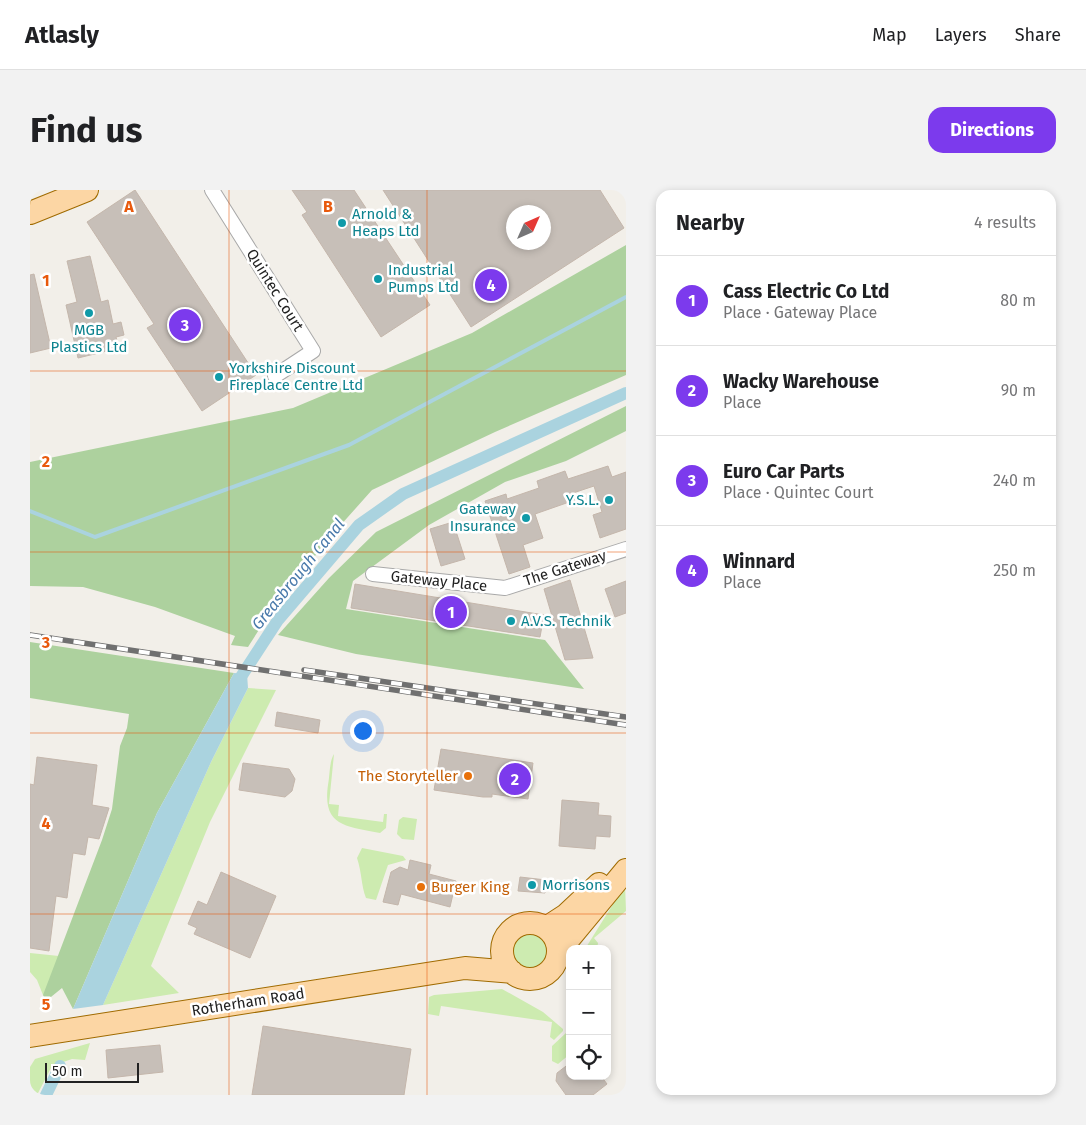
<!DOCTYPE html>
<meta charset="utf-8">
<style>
body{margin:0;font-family:"Fira Sans",sans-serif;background:#f2f2f2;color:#202124}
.controls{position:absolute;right:15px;bottom:15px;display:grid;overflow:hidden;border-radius:10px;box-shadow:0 2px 8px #0003}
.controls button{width:45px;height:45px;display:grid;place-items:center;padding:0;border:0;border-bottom:1px solid #e0e0e0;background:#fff;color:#202124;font:25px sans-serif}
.compass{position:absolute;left:476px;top:15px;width:45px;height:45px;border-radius:50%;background:#fff;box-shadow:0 2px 8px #0003;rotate:45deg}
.scale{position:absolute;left:15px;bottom:12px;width:94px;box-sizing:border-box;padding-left:5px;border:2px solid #222;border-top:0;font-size:14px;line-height:18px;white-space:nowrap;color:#222;-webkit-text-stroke:4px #fff;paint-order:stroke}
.you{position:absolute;left:332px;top:540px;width:18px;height:18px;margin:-12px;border:4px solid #fff;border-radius:50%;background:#1a73e8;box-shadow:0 0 0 8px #1a73e833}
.badge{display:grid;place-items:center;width:32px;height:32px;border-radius:50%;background:#7c3aed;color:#fff;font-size:16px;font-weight:700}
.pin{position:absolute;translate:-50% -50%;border:2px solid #fff;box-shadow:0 1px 5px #0006}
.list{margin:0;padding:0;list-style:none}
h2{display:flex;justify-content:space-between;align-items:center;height:65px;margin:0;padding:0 20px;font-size:21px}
h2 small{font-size:16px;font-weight:400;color:#757577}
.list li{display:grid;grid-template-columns:32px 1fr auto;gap:15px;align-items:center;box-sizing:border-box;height:90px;padding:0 20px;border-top:1px solid #e0e0e0}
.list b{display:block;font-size:19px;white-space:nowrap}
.list p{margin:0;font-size:16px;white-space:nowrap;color:#757577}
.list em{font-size:16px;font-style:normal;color:#757577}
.icon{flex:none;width:28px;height:28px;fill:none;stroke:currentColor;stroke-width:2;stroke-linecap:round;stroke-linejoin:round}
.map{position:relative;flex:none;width:596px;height:905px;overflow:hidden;border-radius:15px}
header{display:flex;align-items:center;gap:30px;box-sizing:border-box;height:70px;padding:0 25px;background:#fff;border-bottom:1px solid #e0e0e0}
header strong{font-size:24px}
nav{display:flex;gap:28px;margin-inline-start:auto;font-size:18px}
.intro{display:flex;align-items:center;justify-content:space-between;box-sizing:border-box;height:120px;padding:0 30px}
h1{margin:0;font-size:35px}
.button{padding:12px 22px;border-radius:15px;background:#7c3aed;color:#fff;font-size:18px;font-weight:700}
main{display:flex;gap:30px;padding:0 30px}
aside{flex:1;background:#fff;border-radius:15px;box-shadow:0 2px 8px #0003}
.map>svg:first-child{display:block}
.grass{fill:#cdebb0}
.forest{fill:#add19e}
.water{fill:#aad3df}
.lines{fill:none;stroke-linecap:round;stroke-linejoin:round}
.stream{stroke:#aad3df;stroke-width:4}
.canal{stroke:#aad3df;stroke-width:12}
.building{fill:#c7bfb8;stroke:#c4b6ab;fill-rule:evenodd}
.street-casing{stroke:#a9a9a9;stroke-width:16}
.primary-casing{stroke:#a06b00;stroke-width:24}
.street{stroke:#fff;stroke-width:14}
.primary{stroke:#fcd6a4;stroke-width:22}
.rail-casing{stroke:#707070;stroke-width:5.5}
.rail{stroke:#fff;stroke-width:4;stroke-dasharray:11;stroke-linecap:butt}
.grid{fill:none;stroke:#e8590c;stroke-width:1;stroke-opacity:0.55}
.culture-dot{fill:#0f9aa8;stroke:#fff;stroke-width:2}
.food-dot{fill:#e8710a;stroke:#fff;stroke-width:2}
.labels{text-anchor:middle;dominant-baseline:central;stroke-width:5;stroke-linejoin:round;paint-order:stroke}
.culture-label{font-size:15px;fill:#0d838f;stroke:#fff;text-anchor:start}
.street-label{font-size:15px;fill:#222;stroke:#fff}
.food-label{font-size:15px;fill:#c56008;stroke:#fff;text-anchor:end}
.water-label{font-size:16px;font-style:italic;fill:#4a7aab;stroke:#fff}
.grid-label{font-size:16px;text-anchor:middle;font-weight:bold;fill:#e8590c;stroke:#fff;stroke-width:5;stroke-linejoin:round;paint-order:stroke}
</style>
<header>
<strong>Atlasly</strong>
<nav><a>Map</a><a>Layers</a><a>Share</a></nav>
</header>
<div class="intro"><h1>Find us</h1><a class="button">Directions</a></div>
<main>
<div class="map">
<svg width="596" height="905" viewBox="0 0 596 905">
<rect width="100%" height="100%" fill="#f2efe9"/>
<!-- grass -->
<path class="grass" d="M218,498L246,500L180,632L121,776L149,803L73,815L181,572Z
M304,564L299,614L309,615L308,626L353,632L354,624H357L356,638L350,643C317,636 292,637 298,595C300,585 299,572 304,564Z
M373,627L387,629L384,650L372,649L367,644L369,630Z
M332,658L373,666L376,670L358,675L346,710L336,708C331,695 332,683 327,668Z
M595,695L596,721L564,748L568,753L567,759H555Z
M483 762a18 18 0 1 1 36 0a18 18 0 1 1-36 0Z
M0,763L29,766L18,800L13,805L7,790L0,782Z
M472,799L513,822L533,839V841L524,850L520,847L522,832L411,816L409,826L398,824L399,807L404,805Z
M536,843L540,847V864L528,874L522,871V856Z
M60,853L55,870L42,869L22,876L7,905H0V877L5,869Z"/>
<!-- forest -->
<path class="forest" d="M596,55V185L465,242L342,300L301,346L241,421L218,457L201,455L205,446L125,417L53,397L0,396V272L263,218L442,143Z
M596,216V241L536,271L475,292L399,335L323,391L316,419L515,450L554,499L326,464L248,445L299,388L346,342Z
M0,452L204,483L127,623L43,819L32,798L16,811L13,805L72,650L82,619L90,556L97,538L99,524L0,508Z"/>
<!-- water -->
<path class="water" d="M204,483L217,484L218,498L181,572L73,815L43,819L127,623Z"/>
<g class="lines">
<!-- stream -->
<path class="stream" d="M0,321L65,347L319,255L596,107"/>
<!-- canal -->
<path class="canal" d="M205,496L248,430L329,335L373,304L596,203
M16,905L30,876"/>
</g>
<!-- building -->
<path class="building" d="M105,0L226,185L172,221L117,138L124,134L57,32Z
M262,0H324L400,115L351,147L272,25L277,22Z
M353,0H570L594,38L441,137ZM484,22H514V52H484Z
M60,66L71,112L78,110L83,134L91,132L94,145L86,147L89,158L48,168L36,115L47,112L37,71Z
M4,84L21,158L0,163V85Z
M578,276L582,287L596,282V339L570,348L563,325L572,322L564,296L543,303L545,310L505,324L513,348L493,355L500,377L479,384L455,311L476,304L477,309L509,298L507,291L535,281L538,289Z
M423,332L435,369L411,376L400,339Z
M540,390L563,468L535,470L514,399Z
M596,391V423L585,427L575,399Z
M325,394L514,425L510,447L321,418Z
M247,522L290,530L288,543L245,536Z
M411,559L503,573L498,609L462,604V607H453L404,600Z
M7,567L67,575L62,615L79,618L69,649L58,647L55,665L43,663L37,708L26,706L19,761L0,758V594L4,595Z
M213,573L259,579L265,589L262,601L255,607L209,600Z
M532,610L569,613L568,625L581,626L580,647L566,646L565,659L529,656Z
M380,670L401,675L399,684L426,691L420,717L371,704L368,715L353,712L361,682L370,677L378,680Z
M191,682L246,706L220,768L164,744L167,738L158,734L168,711L177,715Z
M490,687L516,690L515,703L488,701Z
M233,836L381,859L374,905H222Z
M130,855L133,882L78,888L76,860Z
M540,873V886H571L577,894L563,905H536L526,891L527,883Z"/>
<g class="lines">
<defs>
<path id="street" d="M182,0L283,161L245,186
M343,384L475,398L596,359"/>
<path id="primary" d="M0,23L57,0
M472 761a28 28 0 1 1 56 0a28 28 0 1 1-56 0Z
M516,738L536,725L569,694
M528,762L596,680
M0,846L435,778L482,782"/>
</defs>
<!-- street casing -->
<use href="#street" class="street-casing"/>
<!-- primary casing -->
<use href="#primary" class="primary-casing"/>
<!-- street -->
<use href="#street" class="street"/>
<!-- primary -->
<use href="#primary" class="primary"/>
<defs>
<path id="rail" d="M0,445L596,535
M274,480L596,527"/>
</defs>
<!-- rail casing -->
<use href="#rail" class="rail-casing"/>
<!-- rail -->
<use href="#rail" class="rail"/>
</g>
<!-- grid -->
<path class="grid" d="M199,0V905M397,0V905M0,181H596M0,362H596M0,543H596M0,724H596"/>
<!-- markers -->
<g class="culture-dot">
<circle cx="312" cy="33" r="5"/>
<circle cx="348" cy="89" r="5"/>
<circle cx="59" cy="123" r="5"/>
<circle cx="189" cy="187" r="5"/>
<circle cx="579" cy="310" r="5"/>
<circle cx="496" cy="328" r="5"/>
<circle cx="481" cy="431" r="5"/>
<circle cx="502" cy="695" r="5"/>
</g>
<g class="food-dot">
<circle cx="438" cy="586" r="5"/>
<circle cx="391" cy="697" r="5"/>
</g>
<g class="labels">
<!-- culture labels -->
<g class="culture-label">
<text x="322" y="24">Arnold &amp;<tspan x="322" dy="17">Heaps Ltd</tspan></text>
<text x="358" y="80">Industrial<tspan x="358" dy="17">Pumps Ltd</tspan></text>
<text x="59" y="140" text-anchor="middle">MGB<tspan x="59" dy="17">Plastics Ltd</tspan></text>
<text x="199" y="178">Yorkshire Discount<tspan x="199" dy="17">Fireplace Centre Ltd</tspan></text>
<text x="569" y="310" text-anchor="end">Y.S.L.</text>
<text x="486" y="319" text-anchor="end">Gateway<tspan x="486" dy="17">Insurance</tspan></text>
<text x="491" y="431">A.V.S. Technik</text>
<text x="512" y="695">Morrisons</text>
</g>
<!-- street labels -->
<g class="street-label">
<text transform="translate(245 100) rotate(58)">Quintec Court</text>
<text transform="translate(535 378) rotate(-18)">The Gateway</text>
<text transform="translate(409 391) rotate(6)">Gateway Place</text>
<text transform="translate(218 812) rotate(-9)">Rotherham Road</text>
</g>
<!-- food labels -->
<g class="food-label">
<text x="428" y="586">The Storyteller</text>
<text x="401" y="697" text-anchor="start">Burger King</text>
</g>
<!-- water labels -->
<g class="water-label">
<text transform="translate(268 384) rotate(-51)">Greasbrough Canal</text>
</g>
</g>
<g class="grid-label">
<text x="99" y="22">A</text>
<text x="298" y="22">B</text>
<text x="16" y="96">1</text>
<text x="16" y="277">2</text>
<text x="16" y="458">3</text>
<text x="16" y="639">4</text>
<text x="16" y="820">5</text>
</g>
</svg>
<div class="controls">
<button>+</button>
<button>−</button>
<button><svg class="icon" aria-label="locate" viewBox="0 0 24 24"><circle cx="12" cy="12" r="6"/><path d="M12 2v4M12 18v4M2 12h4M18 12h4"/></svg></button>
</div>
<svg class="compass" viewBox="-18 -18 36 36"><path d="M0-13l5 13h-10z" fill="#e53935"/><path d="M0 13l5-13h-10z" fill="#757577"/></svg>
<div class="scale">50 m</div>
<div class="you"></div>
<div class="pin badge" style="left:421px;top:422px">1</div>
<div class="pin badge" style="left:485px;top:589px">2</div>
<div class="pin badge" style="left:155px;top:135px">3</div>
<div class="pin badge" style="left:461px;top:95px">4</div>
</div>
<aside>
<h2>Nearby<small>4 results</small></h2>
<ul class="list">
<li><span class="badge">1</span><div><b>Cass Electric Co Ltd</b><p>Place · Gateway Place</p></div><em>80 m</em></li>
<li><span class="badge">2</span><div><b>Wacky Warehouse</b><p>Place</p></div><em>90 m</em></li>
<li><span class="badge">3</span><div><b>Euro Car Parts</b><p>Place · Quintec Court</p></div><em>240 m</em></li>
<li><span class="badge">4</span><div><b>Winnard</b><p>Place</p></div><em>250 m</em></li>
</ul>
</aside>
</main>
